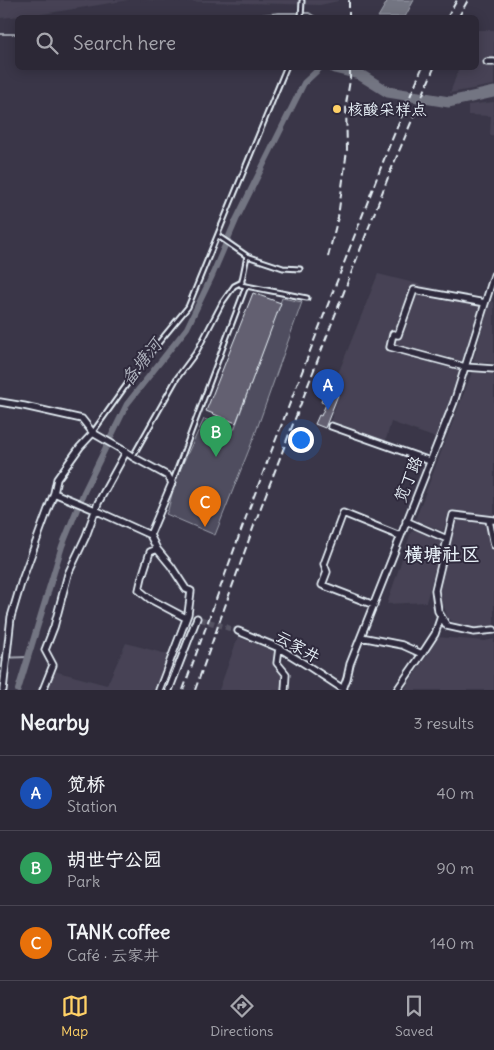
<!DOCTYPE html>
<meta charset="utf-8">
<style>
body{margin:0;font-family:Delius,"LXGW WenKai TC",sans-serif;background:#383442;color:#f1f3f6}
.you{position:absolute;left:300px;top:439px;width:18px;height:18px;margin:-12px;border:4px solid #fff;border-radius:50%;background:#1a73e8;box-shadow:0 0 0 8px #1a73e833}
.badge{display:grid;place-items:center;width:32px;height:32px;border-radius:50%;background:#ffd166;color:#fff;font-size:16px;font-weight:700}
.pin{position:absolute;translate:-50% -41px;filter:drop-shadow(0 1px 2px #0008)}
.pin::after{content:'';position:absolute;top:26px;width:18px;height:15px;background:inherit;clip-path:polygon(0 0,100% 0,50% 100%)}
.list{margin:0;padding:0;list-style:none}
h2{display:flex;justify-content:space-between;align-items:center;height:65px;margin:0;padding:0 20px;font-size:21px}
h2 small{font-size:16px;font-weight:400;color:#a6a6ad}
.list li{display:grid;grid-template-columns:32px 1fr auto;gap:15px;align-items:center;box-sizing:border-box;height:75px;padding:0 20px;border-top:1px solid #484451}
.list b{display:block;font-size:19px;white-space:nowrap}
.list p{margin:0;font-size:16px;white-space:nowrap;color:#a6a6ad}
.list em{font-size:16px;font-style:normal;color:#a6a6ad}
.icon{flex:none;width:28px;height:28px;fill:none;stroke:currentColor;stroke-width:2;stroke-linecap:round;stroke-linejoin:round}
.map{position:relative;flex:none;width:494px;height:690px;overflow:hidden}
.search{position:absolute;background:#2c2836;box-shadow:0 2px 12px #0003;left:15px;right:15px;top:15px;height:55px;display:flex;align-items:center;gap:12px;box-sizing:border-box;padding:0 18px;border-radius:8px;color:#a6a6ad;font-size:19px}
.sheet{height:290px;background:#2c2836}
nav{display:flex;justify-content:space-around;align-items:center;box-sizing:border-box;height:70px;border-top:1px solid #484451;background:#2c2836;font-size:14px;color:#a6a6ad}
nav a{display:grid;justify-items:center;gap:2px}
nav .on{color:#ffd166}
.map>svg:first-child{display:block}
.built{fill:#464354}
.green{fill:#504e5f;stroke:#9ca0ac}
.water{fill:#737482;stroke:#a2a6b1}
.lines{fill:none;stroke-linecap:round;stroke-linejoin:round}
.stream{stroke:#a2a6b1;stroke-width:2}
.canal{stroke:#737482;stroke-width:6}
.river{stroke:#737482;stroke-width:11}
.building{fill:#636171;stroke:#e8f1f8}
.street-tunnel{stroke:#545262;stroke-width:5.5;stroke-dasharray:5.5 3;stroke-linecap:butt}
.lane-casing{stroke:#e8f1f8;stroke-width:7}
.street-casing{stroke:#e8f1f8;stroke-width:9}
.lane{stroke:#2f2a3d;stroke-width:3}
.street{stroke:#2f2a3d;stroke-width:5.5}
.rail{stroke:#e8f1f8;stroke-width:2;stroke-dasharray:8 4;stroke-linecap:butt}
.poi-dot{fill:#ffd166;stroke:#2f2a3d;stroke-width:2}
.labels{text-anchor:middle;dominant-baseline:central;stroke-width:4;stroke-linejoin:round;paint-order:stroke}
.poi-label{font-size:16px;fill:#e8f1f8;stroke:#2f2a3d;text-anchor:start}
.street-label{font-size:16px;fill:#e8f1f8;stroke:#2f2a3d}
.water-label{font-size:18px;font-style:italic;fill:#aeb2bd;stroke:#2f2a3d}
.quarter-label{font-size:19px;font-weight:bold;fill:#e8f1f8;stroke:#2f2a3d}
</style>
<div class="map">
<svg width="494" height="690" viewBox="0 0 494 690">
<rect width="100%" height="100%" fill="#3a3648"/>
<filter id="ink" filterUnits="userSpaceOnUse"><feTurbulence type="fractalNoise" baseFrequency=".02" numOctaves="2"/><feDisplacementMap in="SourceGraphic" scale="10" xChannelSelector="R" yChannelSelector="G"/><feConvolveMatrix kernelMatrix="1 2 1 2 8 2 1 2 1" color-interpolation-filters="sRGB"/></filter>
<g filter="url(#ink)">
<!-- built -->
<path class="built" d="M0,0H129L43,14L0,18Z
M140,0H338V1L320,5Z
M477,30H494V85L450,93L459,68H476Z
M494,102V136L490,135L491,116L468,115V105Z
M378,274L482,300L445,414L436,438L391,422L385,443L329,425L340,393L330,390L340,369Z
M490,301L494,302V363L473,362Z
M494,371V517L451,510L443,531L415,520L472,372Z
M455,519L494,523V627H461L448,618L437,588Z
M421,529L443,542L426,602L387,604L411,532Z
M238,637L275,651L273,665L285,678L283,690H219Z
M437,637L485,641L494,639V690H404L429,653Z
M126,643L181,658L169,690H44L54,671L107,685Z"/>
<!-- green -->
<path class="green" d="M282,298L302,302L254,437L215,535L166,514L168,510L176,478L204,419L234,430Z"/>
<!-- water -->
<path class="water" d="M388,0H414L405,17H378Z"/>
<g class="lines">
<!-- stream -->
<path class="stream" d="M235,18L279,13H309L317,18
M0,34H18
M359,74L363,68
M0,658L28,657"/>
<!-- canal -->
<path class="canal" d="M18,690L62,546L84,492L127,404L187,328L211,278L236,220L304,83L320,68"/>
<!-- river -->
<path class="river" d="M334,68L359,74L388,92L449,102L494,92"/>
</g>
<!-- building -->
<path class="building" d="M253,293L281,303L236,423L206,411Z
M331,392L338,395L325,428L315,424L319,415L321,416L326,404L321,402L323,396L328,398Z"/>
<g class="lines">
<!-- street-tunnel -->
<path class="street-tunnel" d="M184,617L197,618L238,631"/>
<defs>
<path id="lane" d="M301,18L302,1
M218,236L247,256L283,268L300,269
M247,256L241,285L307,298
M93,432L142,363L188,307L286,68
M133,456L177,378L197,351L222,303L234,286L242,282
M172,483L246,286"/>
<path id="street" d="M487,62H494
M485,303L414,290L398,335L393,334L390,347L465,367L494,369
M0,402L24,406L82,419L93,433L126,452L133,457L168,476L172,483L150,535
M331,426L430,461
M54,493L95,510L150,535L157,549L171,566L186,589L191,591L188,614L159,690
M489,520L494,545
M494,520L453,515L435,590L438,611L447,626L474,632L494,630
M406,521L447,539
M157,549L150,552L142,577L139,590L150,599L184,617
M374,605L322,585L327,572L324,564L343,513L400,536
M238,631L279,648L308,666L343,689
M361,637L402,645L422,654L397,690
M279,648L277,663L286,674L285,690
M422,654L435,634L441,616
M3,690L11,617L22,580L54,493L57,479L80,447L93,433
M43,690L53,665L45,650L54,627L68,574L86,536L98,503L126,452
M169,690L197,618
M344,690L343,689L347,678L350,664L454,402L494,275"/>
</defs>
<!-- lane casing -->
<use href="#lane" class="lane-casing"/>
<!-- street casing -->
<use href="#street" class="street-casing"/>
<!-- lane -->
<use href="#lane" class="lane"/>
<!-- street -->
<use href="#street" class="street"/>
<!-- rail -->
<path class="rail" d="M349,0V18
M447,18L457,0
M458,18L468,0
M328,257L338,217L347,150L346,104L350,80V68
M183,690L246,517L388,149L422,68
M195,690L256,520L389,175L434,68"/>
</g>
</g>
<!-- markers -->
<circle class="poi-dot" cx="337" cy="109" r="5"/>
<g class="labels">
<!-- poi labels -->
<g class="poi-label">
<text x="347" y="109">核酸采样点</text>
</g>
<!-- street labels -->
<g class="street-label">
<text transform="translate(408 479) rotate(-68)">笕丁路</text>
<text transform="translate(298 646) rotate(30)">云家井</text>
</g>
<!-- water labels -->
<g class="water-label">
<text transform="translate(141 362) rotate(-52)">备塘河</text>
</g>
<!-- quarter labels -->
<g class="quarter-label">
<text x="442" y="554">横塘社区</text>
</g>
</g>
</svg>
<div class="you"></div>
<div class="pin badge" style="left:328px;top:410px;background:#1a4fb4">A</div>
<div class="pin badge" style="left:216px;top:457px;background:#2e9e5b">B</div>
<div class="pin badge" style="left:205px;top:527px;background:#e8710a">C</div>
<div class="search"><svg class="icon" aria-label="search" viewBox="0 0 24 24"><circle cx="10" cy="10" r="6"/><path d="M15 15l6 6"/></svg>Search here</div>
</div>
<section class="sheet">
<h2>Nearby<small>3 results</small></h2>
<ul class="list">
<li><span class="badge" style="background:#1a4fb4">A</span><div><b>笕桥</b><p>Station</p></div><em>40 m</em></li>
<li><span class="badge" style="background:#2e9e5b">B</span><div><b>胡世宁公园</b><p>Park</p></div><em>90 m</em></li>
<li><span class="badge" style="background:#e8710a">C</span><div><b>TANK coffee</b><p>Café · 云家井</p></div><em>140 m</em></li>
</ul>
</section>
<nav>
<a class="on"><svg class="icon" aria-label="map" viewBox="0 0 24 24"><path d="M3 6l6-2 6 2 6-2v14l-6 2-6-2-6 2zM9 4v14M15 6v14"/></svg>Map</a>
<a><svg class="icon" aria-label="directions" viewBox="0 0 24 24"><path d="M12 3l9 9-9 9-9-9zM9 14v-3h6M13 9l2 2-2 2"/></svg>Directions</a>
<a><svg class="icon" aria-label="saved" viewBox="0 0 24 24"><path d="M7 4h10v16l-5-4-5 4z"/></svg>Saved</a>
</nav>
